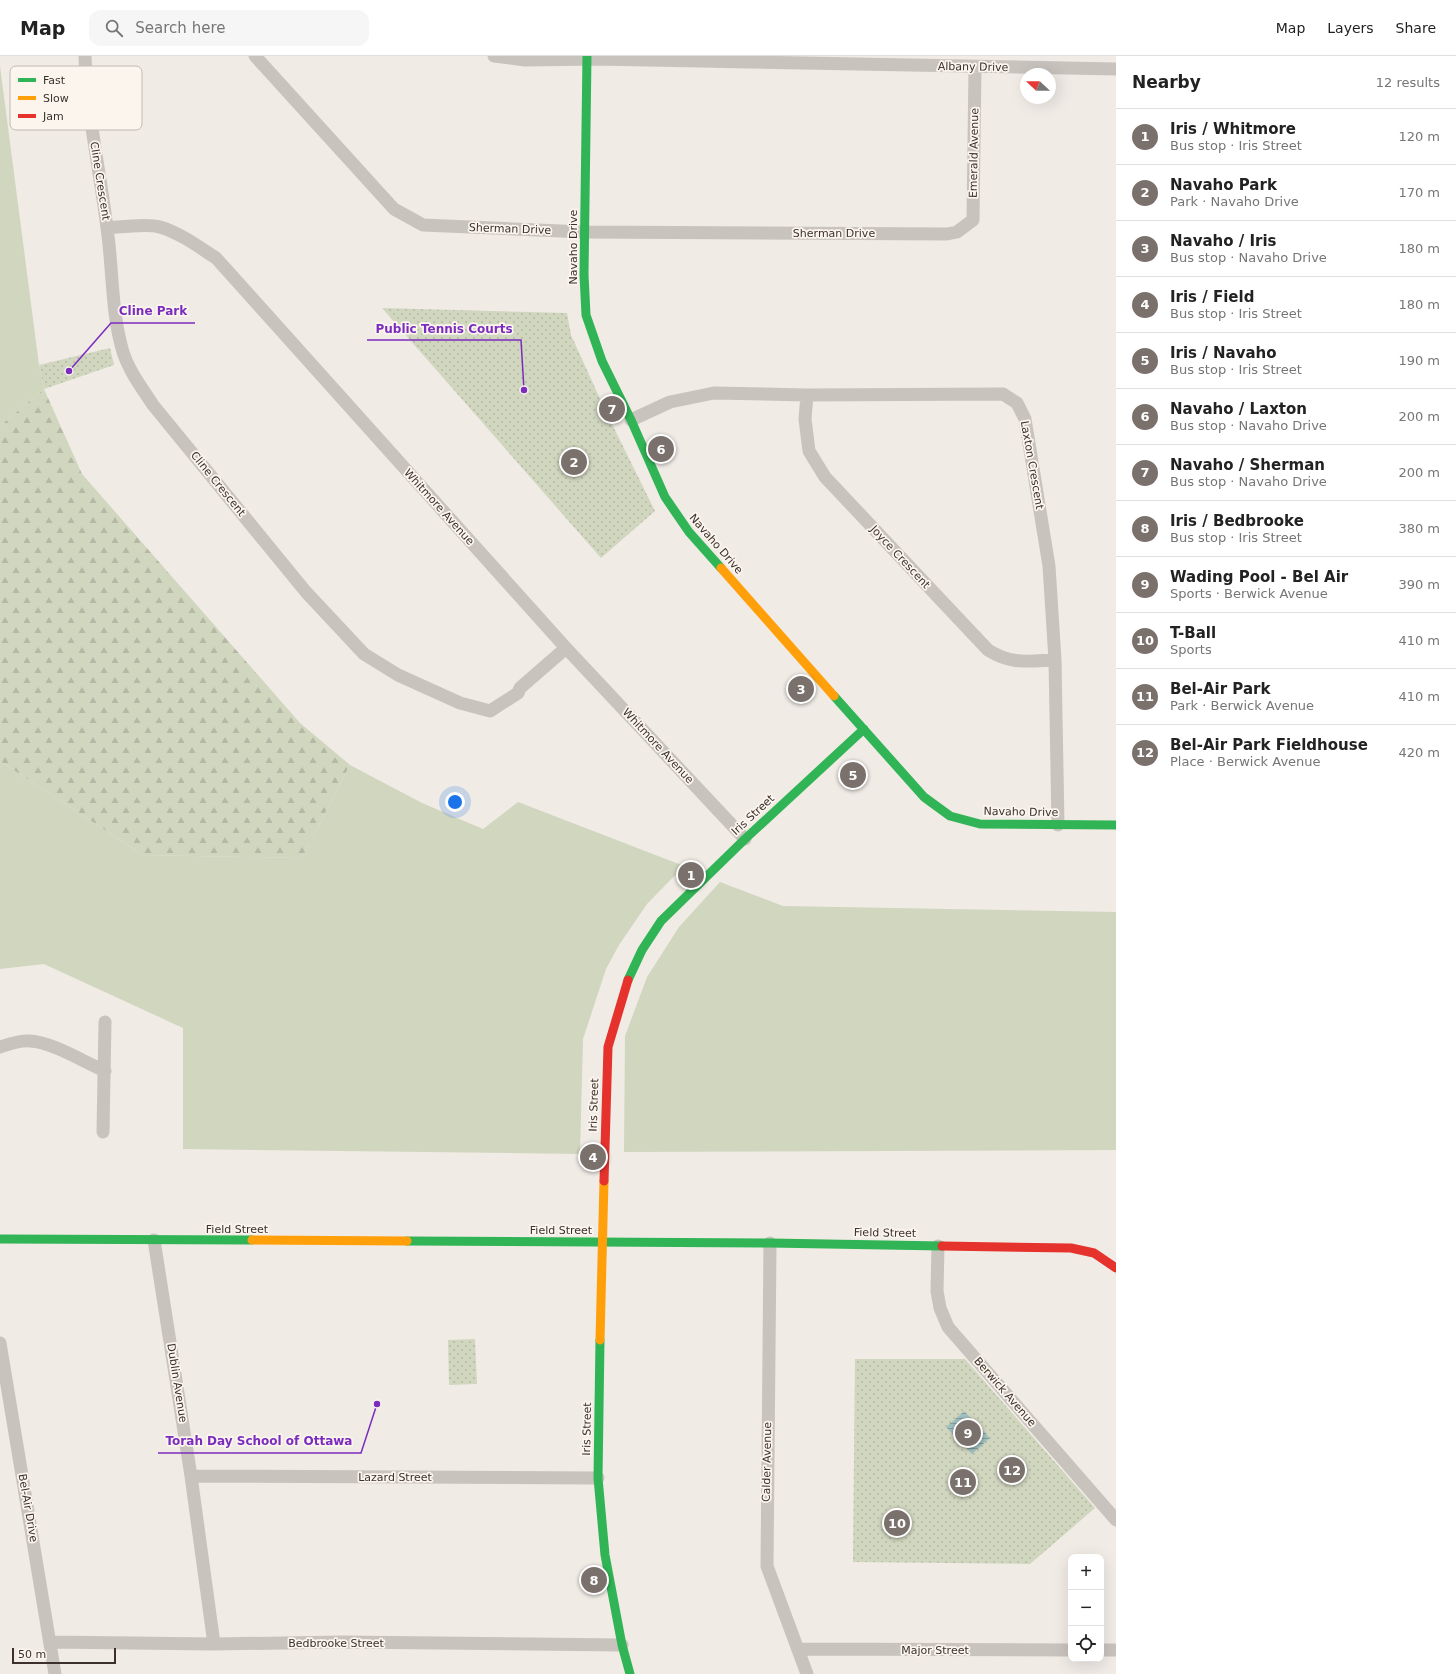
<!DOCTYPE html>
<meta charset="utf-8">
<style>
body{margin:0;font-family:"DejaVu Sans",sans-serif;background:#f6f6f6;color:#222}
.controls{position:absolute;right:12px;bottom:12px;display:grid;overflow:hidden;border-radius:8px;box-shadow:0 4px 16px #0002}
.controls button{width:36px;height:36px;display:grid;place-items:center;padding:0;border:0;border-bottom:1px solid #e0e0e0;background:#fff;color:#222;font:20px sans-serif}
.compass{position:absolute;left:1020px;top:12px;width:36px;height:36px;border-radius:50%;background:#fff;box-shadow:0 4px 16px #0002;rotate:292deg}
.scale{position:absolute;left:12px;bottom:10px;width:104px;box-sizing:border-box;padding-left:4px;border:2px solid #3b302b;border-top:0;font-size:11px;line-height:14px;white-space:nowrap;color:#3b302b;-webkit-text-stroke:3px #fbf5ee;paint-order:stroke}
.you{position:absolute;left:455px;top:746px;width:14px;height:14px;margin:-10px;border:3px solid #fff;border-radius:50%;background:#1a73e8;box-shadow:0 0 0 6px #1a73e833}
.badge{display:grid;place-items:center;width:26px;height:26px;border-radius:50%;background:#7a716c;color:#fff;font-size:13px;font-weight:700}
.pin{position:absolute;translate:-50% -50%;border:2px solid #fff;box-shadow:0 1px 4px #0006}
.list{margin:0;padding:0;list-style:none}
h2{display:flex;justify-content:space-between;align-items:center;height:52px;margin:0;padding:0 16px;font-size:17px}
h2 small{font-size:13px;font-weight:400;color:#767676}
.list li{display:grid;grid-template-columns:26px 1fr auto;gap:12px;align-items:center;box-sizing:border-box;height:56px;padding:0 16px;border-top:1px solid #e0e0e0}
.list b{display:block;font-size:15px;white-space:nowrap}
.list p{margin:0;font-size:13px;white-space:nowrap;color:#767676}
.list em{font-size:13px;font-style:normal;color:#767676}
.icon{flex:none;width:22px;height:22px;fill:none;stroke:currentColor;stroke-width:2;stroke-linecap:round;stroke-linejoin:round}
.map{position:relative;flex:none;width:1116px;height:1618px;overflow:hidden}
header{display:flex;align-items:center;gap:24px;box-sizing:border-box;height:56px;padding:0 20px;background:#fff;border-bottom:1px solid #e0e0e0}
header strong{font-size:19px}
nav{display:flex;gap:22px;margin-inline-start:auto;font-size:14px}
.search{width:280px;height:36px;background:#f6f6f6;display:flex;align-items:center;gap:10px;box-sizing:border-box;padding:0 14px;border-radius:12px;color:#767676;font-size:15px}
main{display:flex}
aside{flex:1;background:#fff}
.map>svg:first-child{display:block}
.grass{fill:#d1d6bf}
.forest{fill:url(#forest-firs)}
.park{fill:url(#park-dots)}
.water{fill:url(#water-rules)}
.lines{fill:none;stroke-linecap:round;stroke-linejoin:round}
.street{stroke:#c9c3be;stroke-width:13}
.fast{stroke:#30b455;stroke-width:9}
.slow{stroke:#ff9f0a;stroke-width:9}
.jam{stroke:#e5322d;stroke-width:9}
.labels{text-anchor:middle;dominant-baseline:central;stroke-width:3.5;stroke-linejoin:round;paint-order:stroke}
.street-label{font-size:11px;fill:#3b302b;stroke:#fbf5ee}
.key{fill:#fbf5ee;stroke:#c1bab4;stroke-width:1}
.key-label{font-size:11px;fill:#3b302b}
.leader{fill:none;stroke:#7b2cbf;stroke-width:1.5}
.callout-dot{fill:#7b2cbf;stroke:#fbf5ee;stroke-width:1.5}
.callout-label{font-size:12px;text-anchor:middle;font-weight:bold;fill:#7b2cbf;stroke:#fbf5ee;stroke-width:3.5;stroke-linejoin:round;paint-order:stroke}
</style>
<header>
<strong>Map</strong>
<div class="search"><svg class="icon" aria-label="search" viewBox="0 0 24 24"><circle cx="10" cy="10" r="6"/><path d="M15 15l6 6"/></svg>Search here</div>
<nav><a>Map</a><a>Layers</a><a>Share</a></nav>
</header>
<main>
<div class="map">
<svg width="1116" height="1618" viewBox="0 0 1116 1618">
<defs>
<pattern id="forest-firs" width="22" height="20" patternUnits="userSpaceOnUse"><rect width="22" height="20" fill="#d1d6bf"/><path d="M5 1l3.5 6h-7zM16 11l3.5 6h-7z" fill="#b4b8a4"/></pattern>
<pattern id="park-dots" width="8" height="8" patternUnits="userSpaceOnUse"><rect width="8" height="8" fill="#d1d6bf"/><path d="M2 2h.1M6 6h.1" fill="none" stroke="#b4b8a4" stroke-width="1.8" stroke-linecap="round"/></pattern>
<pattern id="water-rules" width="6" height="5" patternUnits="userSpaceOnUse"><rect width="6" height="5" fill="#a1c2c1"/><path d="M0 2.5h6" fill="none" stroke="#849e9d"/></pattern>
</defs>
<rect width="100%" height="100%" fill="#f0ebe5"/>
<!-- grass -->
<path class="grass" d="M0,10L39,309L44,333L0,370Z
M0,705L143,799L302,802L350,709L422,747L483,773L518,746L684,810L647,848L619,889L606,913L583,983L580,1098L183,1093V972L44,908L0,913Z
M720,826L783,850L1116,856V1094L624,1096L625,980L647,921L679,871Z"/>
<!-- forest -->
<path class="forest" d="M44,333L82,418L300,667L350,709L302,802L143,799L0,705V370Z"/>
<!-- park -->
<path class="park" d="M382,252L567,257L571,279L606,356L655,455L601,502Z
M110,292L114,309L44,333L39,309Z
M475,1283L477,1328L449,1329L448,1284Z
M855,1303H965L1095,1452L1030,1508L853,1506Z"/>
<!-- water -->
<path class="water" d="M964,1355L990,1382L972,1398L946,1371Z"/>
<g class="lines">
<!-- street -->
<path class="street" d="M85,0C87,58 100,115 107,172C113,213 111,256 123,296C129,315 142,332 153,349L306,536L364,598L398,619L460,647L490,655L518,637L520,632L566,592
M255,0L394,153L423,169L584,176L947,178L957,176L973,164L975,11
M494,0L525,4L595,3L1116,13
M107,172C121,171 147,167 160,171C180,177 199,191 216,202L566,592L745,783
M807,339L805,363L809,395L825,421L988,594C1012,609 1028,605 1055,604
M631,364L670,346L714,337L807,339L1003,338L1017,347L1025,363L1049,510L1055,604L1058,769
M0,991C9,988 20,984 30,985C52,986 84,1006 105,1015
M103,1076L105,966
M154,1184L191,1420L214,1588
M770,1187L767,1510L807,1618
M938,1190L937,1235L940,1252L948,1271L1116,1464
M0,1287L55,1618
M191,1420L598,1422
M50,1586L214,1588L344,1586L622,1589
M798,1593L1071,1594
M1101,1594H1116"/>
<!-- fast -->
<path class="fast" d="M587,0L584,219L586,259L602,305L631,364L665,441L689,476L721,512
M834,640L924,741L950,760L980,768L1116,769
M628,924L642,894L661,865L745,783L864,673
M0,1183L252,1184
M407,1185L770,1187L942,1190
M600,1284L598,1422L605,1499L622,1589L630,1618"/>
<!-- slow -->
<path class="slow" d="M721,512L834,640
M252,1184L407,1185
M600,1284L604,1125"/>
<!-- jam -->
<path class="jam" d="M604,1125L608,991L628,924
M942,1190L1071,1192L1094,1197L1116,1212"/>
</g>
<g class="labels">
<!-- street labels -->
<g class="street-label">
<text transform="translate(973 11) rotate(1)">Albany Drive</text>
<text transform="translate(974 97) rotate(-89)">Emerald Avenue</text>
<text transform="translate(100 125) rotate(81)">Cline Crescent</text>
<text transform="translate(510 173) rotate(2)">Sherman Drive</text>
<text x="834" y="177">Sherman Drive</text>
<text transform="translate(573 191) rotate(-90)">Navaho Drive</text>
<text transform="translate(1032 409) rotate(80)">Laxton Crescent</text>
<text transform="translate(218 428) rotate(51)">Cline Crescent</text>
<text transform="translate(439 451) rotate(48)">Whitmore Avenue</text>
<text transform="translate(716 488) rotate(49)">Navaho Drive</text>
<text transform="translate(900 501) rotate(47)">Joyce Crescent</text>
<text transform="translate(658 690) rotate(47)">Whitmore Avenue</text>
<text transform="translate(1021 756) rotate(1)">Navaho Drive</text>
<text transform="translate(753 759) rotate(-43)">Iris Street</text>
<text transform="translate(594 1049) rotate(-88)">Iris Street</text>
<text x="237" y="1173">Field Street</text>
<text x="561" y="1174">Field Street</text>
<text transform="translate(885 1177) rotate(1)">Field Street</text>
<text transform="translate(177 1327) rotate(81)">Dublin Avenue</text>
<text transform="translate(1005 1336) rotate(49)">Berwick Avenue</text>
<text transform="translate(587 1373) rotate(-89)">Iris Street</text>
<text transform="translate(767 1406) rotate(-89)">Calder Avenue</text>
<text x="395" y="1421">Lazard Street</text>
<text transform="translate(28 1452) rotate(80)">Bel-Air Drive</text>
<text x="336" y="1587">Bedbrooke Street</text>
<text x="935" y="1594">Major Street</text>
</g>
</g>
<!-- legend -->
<rect x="10" y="10" width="132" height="64" rx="6" class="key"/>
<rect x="18" y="22" width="18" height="4" fill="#30b455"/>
<rect x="18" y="40" width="18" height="4" fill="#ff9f0a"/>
<rect x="18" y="58" width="18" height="4" fill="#e5322d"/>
<g class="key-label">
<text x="43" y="28">Fast</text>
<text x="43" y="46">Slow</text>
<text x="43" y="64">Jam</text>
</g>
<!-- callouts -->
<path class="leader" d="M69 315L111 267H195M524 334L521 284H367M377 1348L361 1397H158"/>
<g class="callout-dot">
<circle cx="69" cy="315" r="4"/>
<circle cx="524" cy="334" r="4"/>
<circle cx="377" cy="1348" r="4"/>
</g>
<g class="callout-label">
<text x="153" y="259">Cline Park</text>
<text x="444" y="277">Public Tennis Courts</text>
<text x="259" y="1389">Torah Day School of Ottawa</text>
</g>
</svg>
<div class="controls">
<button>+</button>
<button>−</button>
<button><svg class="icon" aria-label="locate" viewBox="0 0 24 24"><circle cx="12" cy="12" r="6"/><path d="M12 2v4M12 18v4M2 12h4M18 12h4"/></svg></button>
</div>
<svg class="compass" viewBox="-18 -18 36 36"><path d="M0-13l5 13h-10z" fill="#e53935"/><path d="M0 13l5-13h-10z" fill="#767676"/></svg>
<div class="scale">50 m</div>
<div class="you"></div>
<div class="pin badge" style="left:691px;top:819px">1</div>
<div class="pin badge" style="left:574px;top:406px">2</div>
<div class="pin badge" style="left:801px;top:633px">3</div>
<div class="pin badge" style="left:593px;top:1101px">4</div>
<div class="pin badge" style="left:853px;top:719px">5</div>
<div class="pin badge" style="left:661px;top:393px">6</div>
<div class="pin badge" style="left:612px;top:353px">7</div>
<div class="pin badge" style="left:594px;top:1524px">8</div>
<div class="pin badge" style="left:968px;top:1377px">9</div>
<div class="pin badge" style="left:897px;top:1467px">10</div>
<div class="pin badge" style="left:963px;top:1426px">11</div>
<div class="pin badge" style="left:1012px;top:1414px">12</div>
</div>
<aside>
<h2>Nearby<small>12 results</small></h2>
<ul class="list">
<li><span class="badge">1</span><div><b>Iris / Whitmore</b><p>Bus stop · Iris Street</p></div><em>120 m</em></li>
<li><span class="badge">2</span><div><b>Navaho Park</b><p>Park · Navaho Drive</p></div><em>170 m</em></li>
<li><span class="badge">3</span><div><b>Navaho / Iris</b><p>Bus stop · Navaho Drive</p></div><em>180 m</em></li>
<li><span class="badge">4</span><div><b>Iris / Field</b><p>Bus stop · Iris Street</p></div><em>180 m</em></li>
<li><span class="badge">5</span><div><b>Iris / Navaho</b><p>Bus stop · Iris Street</p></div><em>190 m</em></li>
<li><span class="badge">6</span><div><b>Navaho / Laxton</b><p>Bus stop · Navaho Drive</p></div><em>200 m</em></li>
<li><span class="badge">7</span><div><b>Navaho / Sherman</b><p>Bus stop · Navaho Drive</p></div><em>200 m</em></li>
<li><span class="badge">8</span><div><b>Iris / Bedbrooke</b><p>Bus stop · Iris Street</p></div><em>380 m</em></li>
<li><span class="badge">9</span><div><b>Wading Pool - Bel Air</b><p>Sports · Berwick Avenue</p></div><em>390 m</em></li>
<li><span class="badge">10</span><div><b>T-Ball</b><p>Sports</p></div><em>410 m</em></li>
<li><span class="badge">11</span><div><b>Bel-Air Park</b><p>Park · Berwick Avenue</p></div><em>410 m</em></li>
<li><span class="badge">12</span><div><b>Bel-Air Park Fieldhouse</b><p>Place · Berwick Avenue</p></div><em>420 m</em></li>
</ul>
</aside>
</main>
